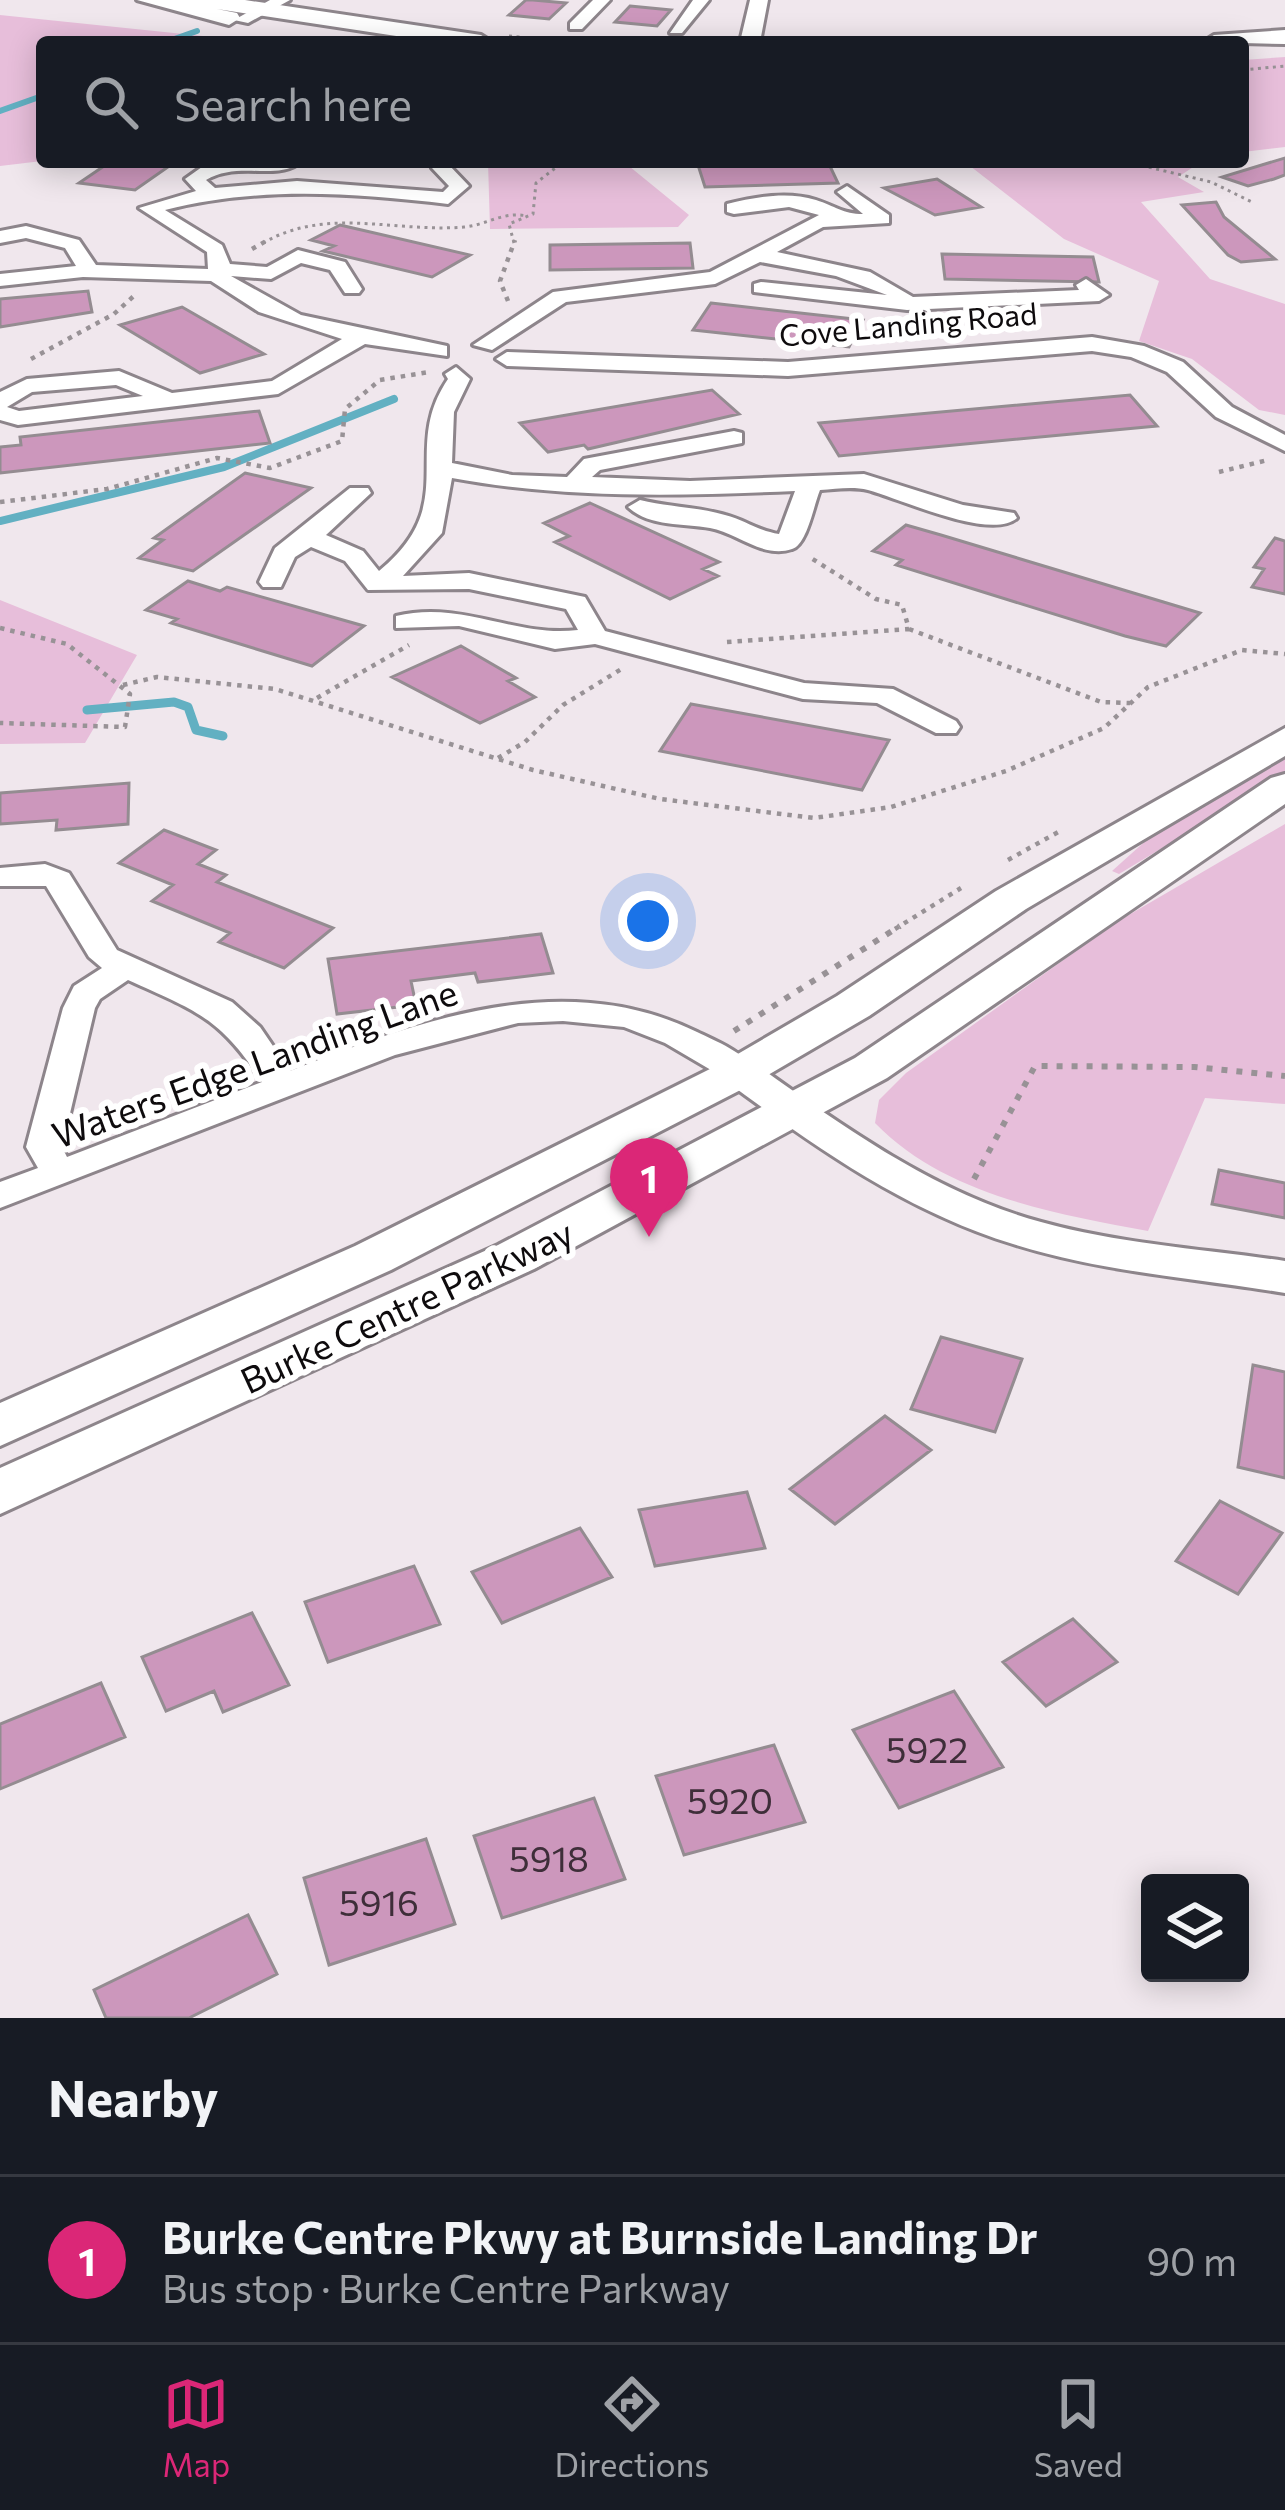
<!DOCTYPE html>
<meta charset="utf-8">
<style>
body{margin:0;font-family:Commissioner,sans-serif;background:#20242c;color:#f1f3f6}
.controls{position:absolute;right:36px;bottom:36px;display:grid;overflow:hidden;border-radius:12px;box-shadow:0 6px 30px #0003}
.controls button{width:108px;height:108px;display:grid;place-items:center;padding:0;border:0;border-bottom:3px solid #363941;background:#171b24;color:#f1f3f6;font:60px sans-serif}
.you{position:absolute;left:648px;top:921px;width:42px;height:42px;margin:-30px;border:9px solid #fff;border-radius:50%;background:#1a73e8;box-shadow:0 0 0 18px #1a73e833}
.badge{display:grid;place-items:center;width:78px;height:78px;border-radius:50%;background:#db2777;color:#fff;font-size:39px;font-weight:700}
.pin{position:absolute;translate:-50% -99px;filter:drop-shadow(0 3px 6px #0008)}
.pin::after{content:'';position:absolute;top:63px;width:42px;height:36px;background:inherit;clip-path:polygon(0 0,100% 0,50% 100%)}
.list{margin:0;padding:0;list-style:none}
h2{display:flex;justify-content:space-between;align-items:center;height:156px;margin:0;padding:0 48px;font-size:51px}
h2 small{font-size:39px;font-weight:400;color:#9ea1a6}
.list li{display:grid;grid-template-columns:78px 1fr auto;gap:36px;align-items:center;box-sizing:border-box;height:168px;padding:0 48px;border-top:3px solid #363941}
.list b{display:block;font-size:45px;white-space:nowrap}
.list p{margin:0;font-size:39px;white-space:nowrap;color:#9ea1a6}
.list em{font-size:39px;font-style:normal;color:#9ea1a6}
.icon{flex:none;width:66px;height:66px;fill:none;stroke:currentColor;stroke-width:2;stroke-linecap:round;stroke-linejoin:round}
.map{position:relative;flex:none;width:1285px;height:2018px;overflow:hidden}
.search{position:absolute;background:#171b24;box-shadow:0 6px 30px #0003;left:36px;right:36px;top:36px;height:132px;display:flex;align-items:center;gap:30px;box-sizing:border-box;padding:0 42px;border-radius:12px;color:#9ea1a6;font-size:45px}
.sheet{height:324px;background:#171b24}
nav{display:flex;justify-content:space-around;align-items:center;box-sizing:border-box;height:168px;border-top:3px solid #363941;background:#171b24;font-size:33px;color:#9ea1a6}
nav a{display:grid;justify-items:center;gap:6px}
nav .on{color:#db2777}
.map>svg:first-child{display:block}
.green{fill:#e7beda}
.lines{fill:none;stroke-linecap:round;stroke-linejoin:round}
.stream-far2{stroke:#62b0c2;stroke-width:6}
.stream-far1{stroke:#62b0c2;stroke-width:8}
.stream{stroke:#62b0c2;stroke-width:9}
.building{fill:#cc97bc;stroke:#948c91;stroke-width:3}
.minor-casing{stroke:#8d858b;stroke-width:6}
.tertiary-casing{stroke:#8d858b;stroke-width:6}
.secondary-casing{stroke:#8d858b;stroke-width:6}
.path-far2{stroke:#989296;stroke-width:3;stroke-dasharray:3 4.5;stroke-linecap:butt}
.path-far1{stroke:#989296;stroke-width:4.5;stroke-dasharray:4.5 6;stroke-linecap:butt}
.path{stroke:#989296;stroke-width:6;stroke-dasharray:6 9;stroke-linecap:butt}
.minor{fill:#fff;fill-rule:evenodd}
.tertiary{fill:#fff;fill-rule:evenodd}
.secondary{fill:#fff;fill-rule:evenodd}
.labels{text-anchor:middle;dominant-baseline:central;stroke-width:12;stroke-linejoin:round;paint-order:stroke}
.far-street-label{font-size:30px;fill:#0e0b0d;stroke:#fff}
.street-label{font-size:36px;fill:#0e0b0d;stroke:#fff}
.near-number-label{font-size:36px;fill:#3e2e39}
</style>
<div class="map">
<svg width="1285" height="2018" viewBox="0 0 1285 2018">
<rect width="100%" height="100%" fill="#f0e7ed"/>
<!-- green -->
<path class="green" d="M0,15L261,42H42V161L0,166Z
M1285,57V147L1243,152V60Z
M488,162H624L689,215L678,227L490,229Z
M944,162H1201L1178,177L1204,192L1141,202L1210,279L1285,304V415L1259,410L1192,359L1139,341L1159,281L1064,239L970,166Z
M0,600L137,655L85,743L0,744Z
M1285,758V774L1119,874L1112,871L1151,836Z
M1285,824V1104L1205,1098L1148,1231C1053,1213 945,1195 875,1123L879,1100L906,1073L1115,923Z"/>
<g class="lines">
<!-- stream-far2 -->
<path class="stream-far2" d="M166,42L197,31
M0,111L42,96"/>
<!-- stream-far1 -->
<path class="stream-far1" d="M0,521L224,467L394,399"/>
<!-- stream -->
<path class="stream" d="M87,710L174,702L188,707L196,730L223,736"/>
</g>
<!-- building -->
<path class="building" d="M526,0H533L566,3L549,19L509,15Z
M630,6L671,10L657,26L615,22Z
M1285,158V175L1274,179L1248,186L1222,177Z
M110,162H175L135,190L79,183Z
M828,162L838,183L705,187L698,165Z
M937,179L981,207L935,215L884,188Z
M1216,202L1224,217L1275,259L1241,262L1228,255L1182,205Z
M340,225L470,255L432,277L323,251L334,246L311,240Z
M690,243L693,268L550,270V245Z
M942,254L1093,257L1099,282L945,279Z
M88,291L92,312L0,327V299Z
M711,303L863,320L849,347L693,330Z
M182,307L264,354L200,373L120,325Z
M712,390L739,414L588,449L584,445L548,452L520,423Z
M1130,395L1157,426L839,456L819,423Z
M259,411L270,443L0,473V447L21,445L20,437Z
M245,473L311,488L193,571L139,558L163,540L154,538Z
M590,503L719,562L703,569L718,576L670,599L555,542L569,536L544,523Z
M906,525L941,535L1200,613L1166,646L1125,636L896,565L902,560L873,551Z
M1275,538L1285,541V594L1252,587L1264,569L1254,567Z
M188,581L220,591L227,587L364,626L312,666L171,623L177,619L146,610Z
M461,646L516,678L508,681L535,697L480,723L392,677Z
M691,704L889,740L862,790L660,751Z
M129,783L128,824L56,830L57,820L0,824V793Z
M164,830L216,850L198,864L226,875L217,882L333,928L284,968L219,942L230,933L152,901L173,885L119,863Z
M541,934L553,973L478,982L475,973L411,981L416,1005L337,1014L328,959Z
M1219,1170L1285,1183V1218L1212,1204Z
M941,1337L1022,1359L995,1432L911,1409Z
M1253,1365L1285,1372V1478L1238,1467Z
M885,1416L931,1450L835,1524L790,1489Z
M747,1492L765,1548L655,1566L639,1510Z
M1220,1501L1282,1533L1238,1594L1176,1561Z
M580,1528L612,1577L502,1623L472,1572Z
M414,1566L440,1624L328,1662L305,1602Z
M252,1613L289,1685L223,1712L214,1691L166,1711L142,1657Z
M1073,1619L1117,1662L1046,1706L1003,1662Z
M101,1683L125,1737L0,1789V1724Z
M954,1691L1003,1767L899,1808L853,1730Z
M774,1745L805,1822L684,1855L656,1776Z
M594,1798L625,1879L502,1918L474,1836Z
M426,1839L455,1924L329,1965L304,1878Z
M248,1915L277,1974L189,2018H106L94,1990Z"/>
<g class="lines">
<defs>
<path id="minor" d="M270,0H290L248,23L234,20Z
M593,0H610L582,29H570V23Z
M693,0H709L682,33H670Z
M209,162L298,164C273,180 238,161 206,180L215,188L297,181L443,192L449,186L432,168L448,164L469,186L448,204C352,193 260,186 165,210L222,245L230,264L267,267L298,250L345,262L362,289L359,293H345L330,270L301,263L271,279L231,276L301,315L447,346V356L365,344L278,394L18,425L0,420V392L27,379L119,371L172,393L272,381L342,339L259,312L211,281L83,277L0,286V274L76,266L65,248L26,238L0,243V231L26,226L79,240L96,265L208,269L207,252L139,208L196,191L185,179ZM116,385L143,396L19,411L7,407L32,392Z
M847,186L889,215V223L823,227L777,252L870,272L913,297L1079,290L1076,285L1086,279L1109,295L1099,301L907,310L754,292V284L761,282L887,295L836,276L760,262L715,284L566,302L492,350L473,345L553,292L710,272L819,215L789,207L734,214L727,212V204C756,197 787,191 816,200C835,206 843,214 863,214L837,192Z
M1092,337L1144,346L1183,362L1232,407L1285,435V451L1216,417L1167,372L1131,357L1092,351L788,376L507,366L496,359L507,352L788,362Z
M456,367L470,379L454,412L452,463L512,475L567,477L584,459L734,431L742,433V443L600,470L592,477L690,481L864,474L963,505L1014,513L1017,518C991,541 901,499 868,490C853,486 836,489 820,490C814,504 807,545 792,549C763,559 736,532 710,528C683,523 649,527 628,507L640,500C668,507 698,507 725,515C745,520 758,531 779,534L795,491C681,496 565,499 452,478L442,533L403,576L469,573L585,597L605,631L804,683L893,689L956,721L960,727L956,733H936L877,703L803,699L595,644L555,649L459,626L396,628V616C463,600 515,638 578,630L566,609L469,589L368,590L345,561L311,547L295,557L281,587H263L259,582L275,548L350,488H368L371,493L326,535L363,551L379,571C463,502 399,451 448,379L445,374Z
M45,864L69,873L117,950L232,1002L260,1027L290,1071C418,1021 563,966 697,1032C716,1041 745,1053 757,1072L752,1080H728L665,1043L624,1027L563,1021L518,1023L395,1055L0,1208V1182L38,1168L26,1147L63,1008L74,986L102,968L89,957L46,886H0V868ZM128,980C196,1011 220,1017 262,1082L67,1157L62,1147L95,1008L100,999Z"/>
<path id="tertiary" d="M750,0H768L760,42H740Z
M740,1059L754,1063C842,1126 935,1193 1041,1222C1120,1244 1204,1249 1285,1261V1293C1194,1278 1101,1272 1013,1244C906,1211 815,1147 726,1081L720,1072L726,1063Z"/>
<path id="secondary" d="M137,0H245L481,35L492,42H436L217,9L237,13L240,18L229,25Z
M1285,30V44L1203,42L1214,35Z
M1285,728V756L1026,909L869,1016L756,1082L391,1270L0,1446V1403L355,1246L724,1062L837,996L996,891Z
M1285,774V804L887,1078L534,1269L0,1514V1468L498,1245L855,1058L1271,778Z"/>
</defs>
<!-- minor casing -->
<use href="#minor" class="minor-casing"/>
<!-- tertiary casing -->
<use href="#tertiary" class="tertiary-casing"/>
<!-- secondary casing -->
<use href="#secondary" class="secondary-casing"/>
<!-- path-far2 -->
<path class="path-far2" d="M509,36L561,41
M1139,42L1186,38
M1243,70L1285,66
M1127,162L1211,182L1254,203
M263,243C327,206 395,233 464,227C487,225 503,211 527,216
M514,243L509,224L533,214L536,183L563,162"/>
<!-- path-far1 -->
<path class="path-far1" d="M252,249L268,240
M508,301L500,281L515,240
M31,359L114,314L136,294
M1219,472L1268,460
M0,502L107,489L217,458L270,468L342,441L345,409L380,380L429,372
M0,628L67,644L130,694L125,727L0,723
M909,629L1101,702L1130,703
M727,642L909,629L902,605L876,599L811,558
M123,685L157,677L275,689L533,770L660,799L814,818L891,807L1006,771L1104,728L1148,687L1242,650L1285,654
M317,698L409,645
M498,758L525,742L563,705L623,668
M1008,860L1060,831
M895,929L961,888"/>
<!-- path -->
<path class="path" d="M734,1031L900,926
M974,1179L1035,1066L1194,1067L1285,1076"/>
<!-- minor -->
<use href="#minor" class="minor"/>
<!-- tertiary -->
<use href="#tertiary" class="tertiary"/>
<!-- secondary -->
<use href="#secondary" class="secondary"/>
</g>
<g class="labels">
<!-- far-street labels -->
<g class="far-street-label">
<text transform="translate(908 323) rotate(-5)">Cove Landing Road</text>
</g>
<!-- street labels -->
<g class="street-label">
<text transform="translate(254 1062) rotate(-20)">Waters Edge Landing Lane</text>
<text transform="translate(406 1305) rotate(-25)">Burke Centre Parkway</text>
</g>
<!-- near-number labels -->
<g class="near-number-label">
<text x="927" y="1748">5922</text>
<text x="730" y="1799">5920</text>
<text x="549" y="1857">5918</text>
<text x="379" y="1901">5916</text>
</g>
</g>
</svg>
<div class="controls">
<button><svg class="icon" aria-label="layers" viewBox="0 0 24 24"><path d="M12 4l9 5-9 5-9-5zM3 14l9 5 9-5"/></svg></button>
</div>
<div class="you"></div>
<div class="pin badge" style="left:649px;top:1237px">1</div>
<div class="search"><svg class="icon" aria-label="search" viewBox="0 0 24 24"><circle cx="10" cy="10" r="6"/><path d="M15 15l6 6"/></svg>Search here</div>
</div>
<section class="sheet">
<h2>Nearby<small></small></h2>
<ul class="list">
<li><span class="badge">1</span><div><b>Burke Centre Pkwy at Burnside Landing Dr</b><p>Bus stop · Burke Centre Parkway</p></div><em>90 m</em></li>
</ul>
</section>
<nav>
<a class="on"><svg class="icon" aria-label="map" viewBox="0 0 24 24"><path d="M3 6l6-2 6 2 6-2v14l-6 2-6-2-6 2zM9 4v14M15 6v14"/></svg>Map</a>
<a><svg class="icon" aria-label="directions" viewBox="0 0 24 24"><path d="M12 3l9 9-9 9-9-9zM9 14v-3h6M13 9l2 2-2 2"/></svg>Directions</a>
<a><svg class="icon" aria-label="saved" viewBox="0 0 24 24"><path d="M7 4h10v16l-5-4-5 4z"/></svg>Saved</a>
</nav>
